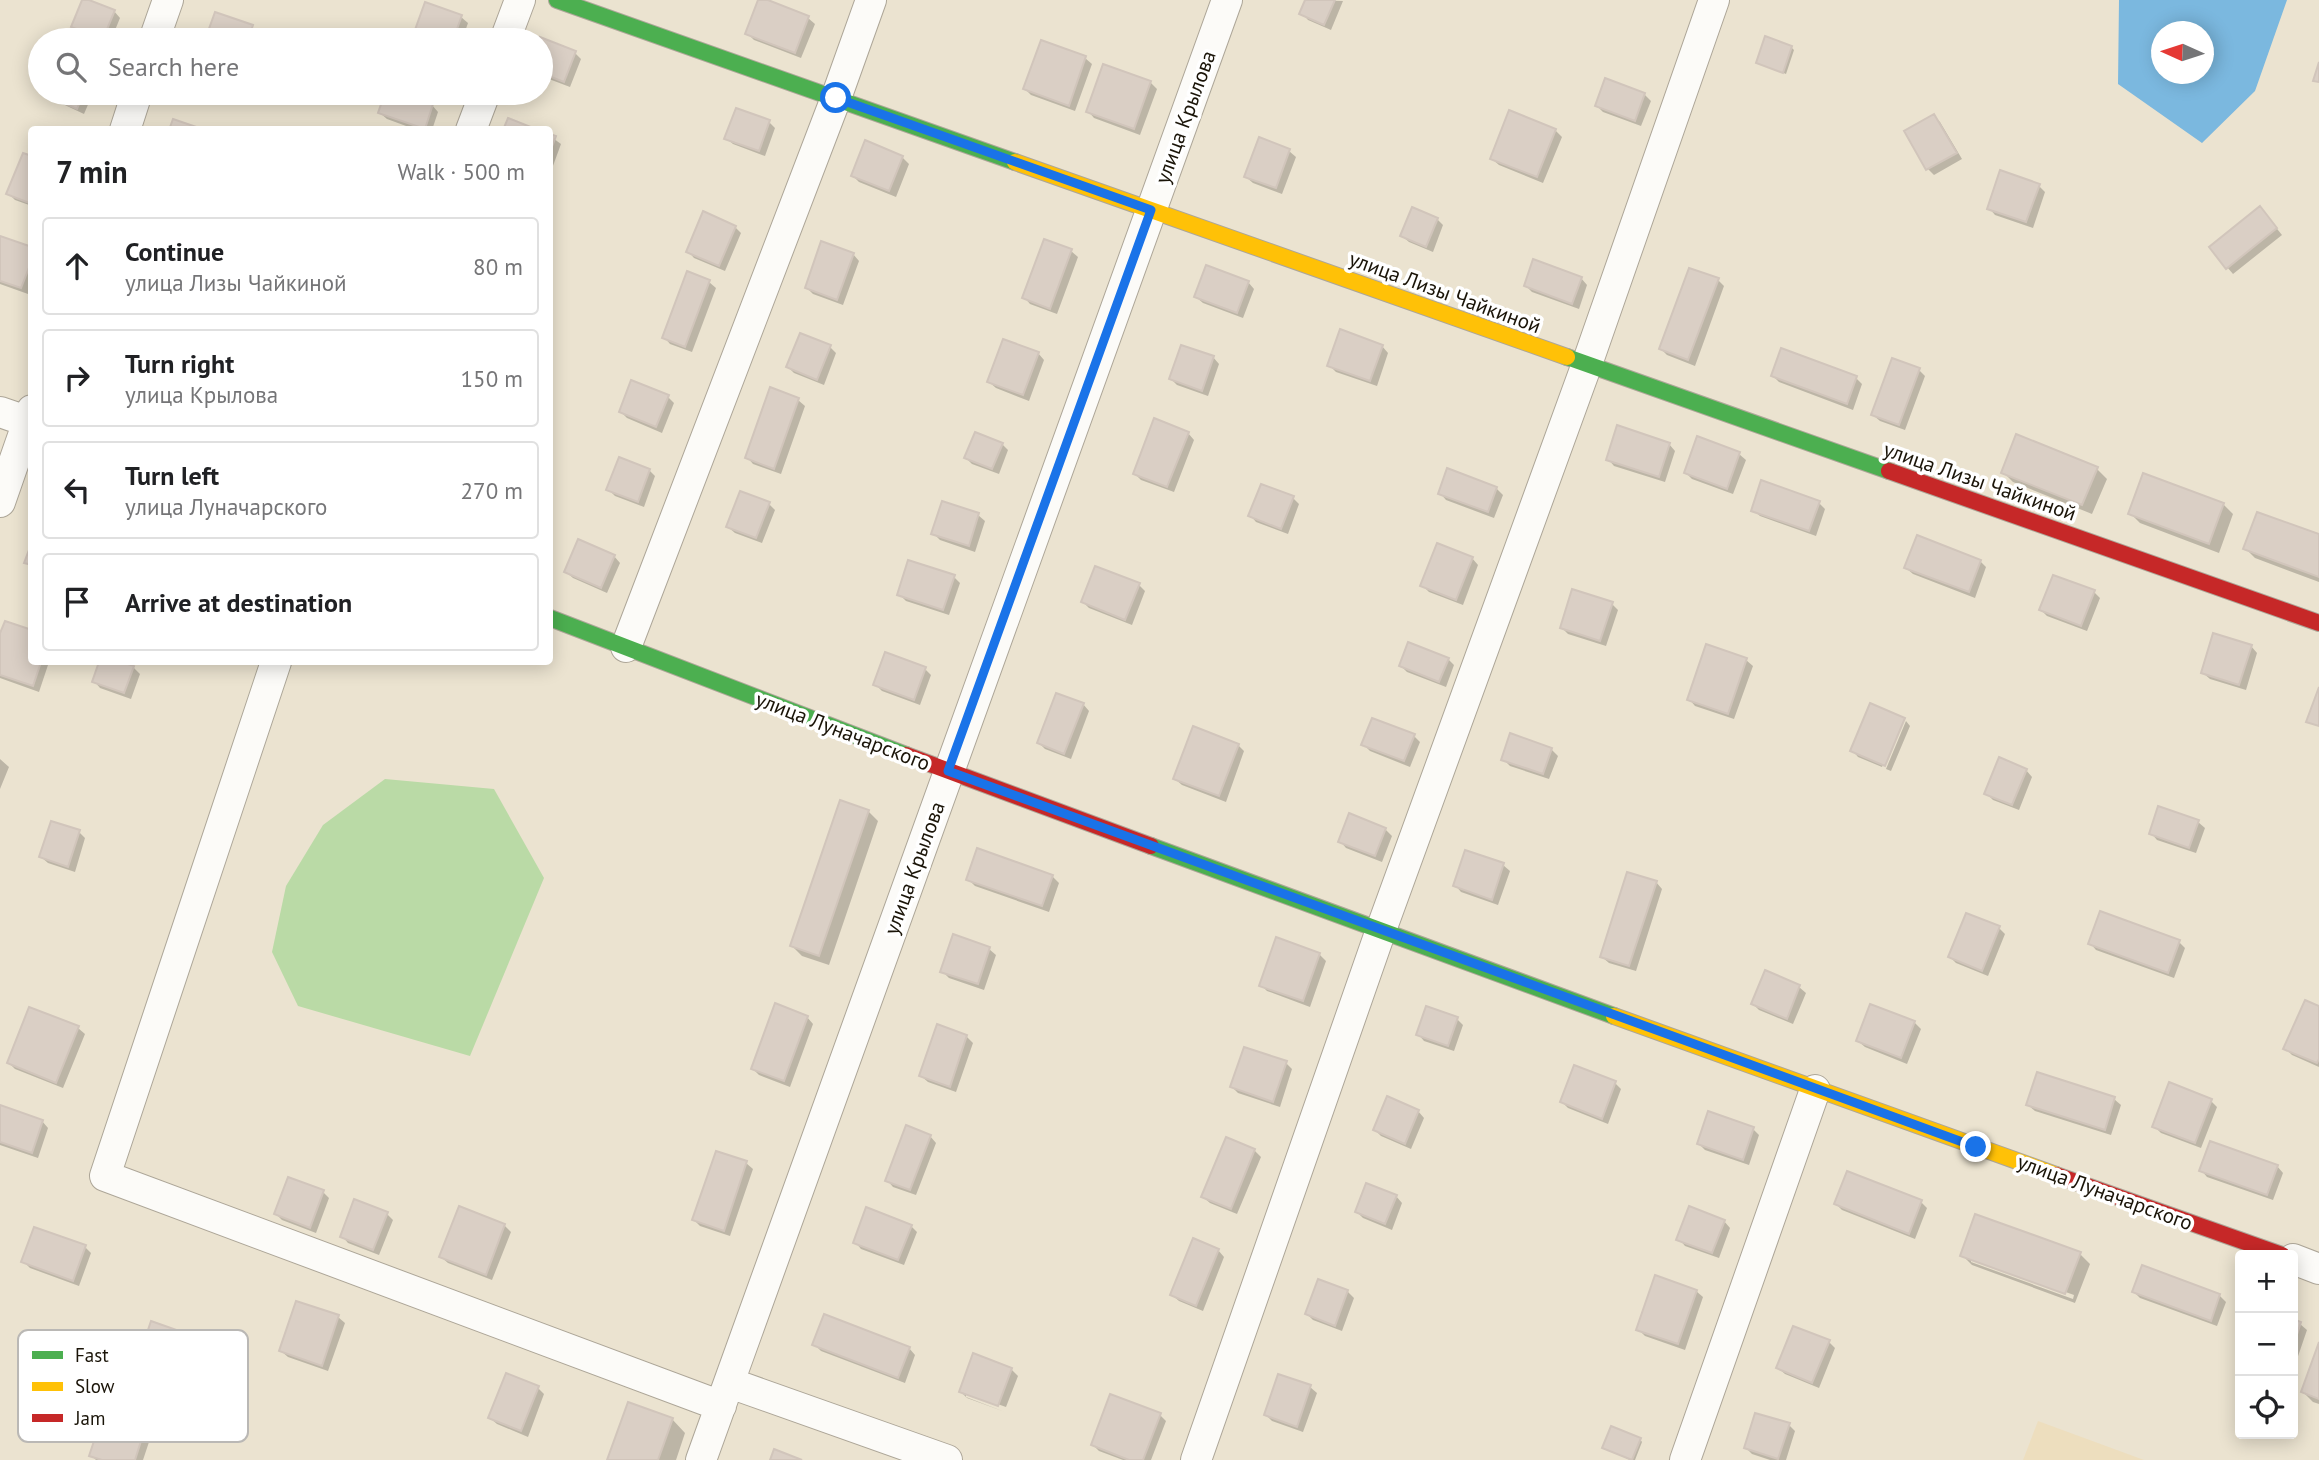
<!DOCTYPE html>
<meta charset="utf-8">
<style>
body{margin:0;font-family:"PT Sans",sans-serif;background:#f2f2f2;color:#202124}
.controls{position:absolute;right:21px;bottom:21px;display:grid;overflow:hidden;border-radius:7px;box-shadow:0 4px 18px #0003}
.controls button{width:63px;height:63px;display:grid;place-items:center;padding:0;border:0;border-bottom:2px solid #e0e0e0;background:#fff;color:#202124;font:35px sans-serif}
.compass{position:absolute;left:2151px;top:21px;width:63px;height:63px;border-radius:50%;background:#fff;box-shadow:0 4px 18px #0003;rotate:273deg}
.stop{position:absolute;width:21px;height:21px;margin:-16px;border:5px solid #1a73e8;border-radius:50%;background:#fff}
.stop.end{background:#1a73e8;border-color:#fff;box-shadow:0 2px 7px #0008}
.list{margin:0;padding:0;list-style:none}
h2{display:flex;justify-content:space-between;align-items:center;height:91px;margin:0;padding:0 28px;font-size:30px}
h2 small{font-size:23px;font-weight:400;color:#757577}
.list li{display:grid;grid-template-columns:46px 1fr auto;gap:21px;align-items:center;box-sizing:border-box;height:98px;margin:0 14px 14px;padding:0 14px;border:2px solid #e0e0e0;border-radius:7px}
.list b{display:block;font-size:26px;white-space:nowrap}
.list p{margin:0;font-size:23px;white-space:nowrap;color:#757577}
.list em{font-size:23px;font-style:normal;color:#757577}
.icon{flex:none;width:38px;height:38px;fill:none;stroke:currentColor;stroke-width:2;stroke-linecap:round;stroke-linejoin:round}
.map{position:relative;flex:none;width:2319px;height:1460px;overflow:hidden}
.search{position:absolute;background:#fff;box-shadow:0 4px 18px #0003;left:28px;top:28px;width:525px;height:77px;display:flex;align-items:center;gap:18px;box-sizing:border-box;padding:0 24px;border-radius:38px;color:#757577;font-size:26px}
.panel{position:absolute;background:#fff;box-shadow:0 4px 18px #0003;left:28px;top:126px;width:525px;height:539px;border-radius:7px}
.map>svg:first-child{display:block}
.built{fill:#eddebe}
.green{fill:#badaa6}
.water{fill:#7bb8df;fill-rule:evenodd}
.shadow{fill:#0003;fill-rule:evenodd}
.building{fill:#dacfc5;stroke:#d1c5bb;stroke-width:2}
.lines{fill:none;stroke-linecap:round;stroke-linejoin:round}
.street-casing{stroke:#ada698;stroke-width:32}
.fast-casing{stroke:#ada698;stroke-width:18}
.slow-casing{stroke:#ada698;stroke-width:18}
.jam-casing{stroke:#ada698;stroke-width:18}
.street{stroke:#fcfbf8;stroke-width:30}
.fast{stroke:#4caf50;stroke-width:16}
.slow{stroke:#ffc107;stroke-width:16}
.jam{stroke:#c62828;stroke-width:16}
.route{stroke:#1a73e8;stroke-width:9}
.labels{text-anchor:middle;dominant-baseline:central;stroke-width:7;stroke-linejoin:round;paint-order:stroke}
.street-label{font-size:21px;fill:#1a1408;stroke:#fff}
.key{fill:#fff;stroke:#bab8b5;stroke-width:2}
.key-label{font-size:19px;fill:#1a1408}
</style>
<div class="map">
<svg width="2319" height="1460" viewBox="0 0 2319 1460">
<rect width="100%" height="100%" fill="#ebe3d0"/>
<!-- built -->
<path class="built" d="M2038,1421L2144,1460H2023Z"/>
<!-- green -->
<path class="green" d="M385,779L494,789L544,878L470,1056L298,1006L272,952L286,886L323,825Z"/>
<!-- water -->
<path class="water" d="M2119,0H2287L2255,91L2202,143L2118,84ZM2162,32H2204V74H2162Z"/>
<!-- shadow -->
<path class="shadow" d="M760,0L808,18L815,24L801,58L754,40L747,33Z
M1307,0L1343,1L1331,30L1308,20L1302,13Z
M426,4L461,17L468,23L462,40H436L423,36L417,29Z
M114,11L120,18L111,40H98L80,33L73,27Z
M216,14L252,27L259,33L256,40H207Z
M541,41L575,53L581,59L570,87L541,76Z
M1042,42L1085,58L1092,64L1075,111L1031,95L1025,89Z
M1791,47L1794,50L1786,74L1758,62Z
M1150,82L1157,89L1140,135L1094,118L1088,111Z
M45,93H93L84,114L52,99Z
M387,93H395L432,105L438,112L432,130H417L387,119L380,113Z
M1644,94L1651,101L1641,126L1603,112L1597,106Z
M1934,116L1940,122L1962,159L1934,175L1928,169L1906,132Z
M769,122L775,128L765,156L733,144L726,138Z
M1555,130L1562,137L1543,183L1499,165L1492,159Z
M550,136L561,144L550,174Z
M1289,151L1296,157L1282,194L1253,183L1246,177Z
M902,157L909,164L896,197L859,182L853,176Z
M32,158V206L15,200L8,193Z
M2039,186L2045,192L2033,228L1995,215L1989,208Z
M2266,215L2282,235L2233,274L2227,267Z
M1437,219L1443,225L1433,252L1409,242L1402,236Z
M735,227L741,233L725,271L694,258L688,251Z
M0,238L32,249V283L28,294L0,284Z
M1071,251L1078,257L1057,314L1030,304L1024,297Z
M853,254L859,261L843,305L813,294L807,288Z
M1581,278L1587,285L1579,309L1532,292L1526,286Z
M1718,280L1724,286L1695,366L1667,355L1661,349Z
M709,282L716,288L692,352L670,344L664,337Z
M1248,282L1254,289L1243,318L1203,303L1196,297Z
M1382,346L1388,353L1377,386L1336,372L1329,365Z
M830,347L836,353L824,385L794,373L788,367Z
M1038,353L1044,360L1029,401L996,388L989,382Z
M1213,357L1219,364L1208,396L1177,385L1171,379Z
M1919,370L1925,376L1905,430L1880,421L1873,415Z
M1773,376L1856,378L1862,384L1853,410L1779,382Z
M668,397L674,403L662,433L627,418L621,412Z
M798,400L805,406L781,474L753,464L747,457Z
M1188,433L1194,440L1174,492L1141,480L1135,474Z
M1002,444L1008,450L999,474L972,464L966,458Z
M1669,444L1675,451L1665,482L1614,466L1608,459Z
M1739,454L1746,460L1733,494L1692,479L1686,473Z
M2097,469L2107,479L2092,514L2013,482L2003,472Z
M649,470L655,476L644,507L615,496L608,489Z
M1496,488L1503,495L1494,518L1446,500L1440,493Z
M1293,498L1299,504L1288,534L1256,522L1250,515Z
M1819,503L1825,509L1816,536L1760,516L1753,510Z
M769,504L775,510L762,543L735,533L728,527Z
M2223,504L2233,514L2219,553L2140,523L2130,513Z
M978,515L985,521L975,552L940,540L933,533Z
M2319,536V582L2255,558L2245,548Z
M614,556L620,563L607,593L573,578L566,572Z
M1472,558L1478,565L1463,605L1429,592L1422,585Z
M1980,561L1986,567L1975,598L1913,574L1906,568Z
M954,577L960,583L949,615L906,601L899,594Z
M1139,585L1145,591L1132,625L1089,608L1083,602Z
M2094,592L2100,598L2087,631L2047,616L2041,610Z
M1612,604L1618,610L1606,646L1568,634L1562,628Z
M0,639L32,662H49L39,692L0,678Z
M2251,646L2257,653L2246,690L2210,679L2203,673Z
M1448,659L1454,665L1446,687L1407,672L1401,666Z
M1746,660L1753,666L1734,719L1695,706L1689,699Z
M101,662H117L134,668L140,674L131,699L100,688L94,681Z
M925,669L931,675L920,705L882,691L875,684Z
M1083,704L1089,711L1071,759L1045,749L1039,743Z
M1871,706L1905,720H1902L1882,767L1858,757L1852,750Z
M1906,721L1910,726L1891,771L1886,769Z
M1414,736L1420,742L1410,767L1370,751L1363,744Z
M1238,745L1244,751L1226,802L1182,785L1175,779Z
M1551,749L1558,756L1549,779L1510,766L1503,759Z
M0,759L9,767L0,789Z
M2026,770L2032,777L2019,810L1993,800L1986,793Z
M868,811L878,821L829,965L802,956L792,946Z
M2198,822L2205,828L2196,853L2157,840L2151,833Z
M1385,829L1392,836L1382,862L1346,848L1340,841Z
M79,832L85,838L75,872L48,863L41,857Z
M1503,865L1510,871L1498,905L1461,892L1455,885Z
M1052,876L1059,883L1049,912L975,886L968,879Z
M1656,882L1662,889L1636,971L1609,963L1602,957Z
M1999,928L2005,934L1988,976L1956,963L1950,957Z
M954,937L989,949L996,955L984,990L949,978L942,971Z
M1277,940L1320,955L1326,961L1310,1007L1267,991L1261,985Z
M2179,942L2185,948L2174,978L2096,950L2090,943Z
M1799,987L1806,993L1793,1024L1759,1010L1753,1004Z
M2319,1008V1067L2292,1055L2285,1048Z
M807,1017L813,1024L790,1087L759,1075L753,1069Z
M1457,1019L1463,1025L1454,1051L1424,1041L1418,1034Z
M1914,1022L1921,1029L1907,1064L1865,1047L1858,1041Z
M78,1028L85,1034L63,1088L15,1069L9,1063Z
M966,1036L973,1043L956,1092L928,1082L921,1076Z
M1286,1063L1292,1069L1280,1107L1238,1093L1232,1087Z
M1615,1083L1621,1089L1608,1124L1568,1108L1562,1102Z
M2114,1099L2121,1105L2111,1135L2035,1111L2028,1105Z
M2211,1101L2217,1107L2201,1148L2161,1133L2154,1126Z
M0,1107L42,1121L48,1128L38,1158L0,1145Z
M1418,1111L1424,1118L1411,1149L1381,1136L1375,1130Z
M1753,1129L1759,1135L1749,1165L1705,1150L1699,1144Z
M930,1136L936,1143L916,1195L893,1187L887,1180Z
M1226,1139L1255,1151L1261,1157L1237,1214L1210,1203L1203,1197Z
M717,1153L746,1163L753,1169L730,1236L700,1226L694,1220Z
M2277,1166L2283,1173L2273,1200L2207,1177L2201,1170Z
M323,1192L329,1198L316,1233L282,1220L276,1214Z
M1396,1196L1402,1203L1392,1230L1363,1218L1357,1212Z
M1921,1202L1927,1208L1915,1239L1842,1210L1836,1204Z
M387,1214L393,1220L379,1255L348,1243L342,1236Z
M1724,1221L1730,1228L1719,1258L1685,1246L1679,1239Z
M504,1225L511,1232L492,1280L448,1263L441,1257Z
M911,1226L917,1232L904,1265L861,1249L855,1242Z
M85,1247L91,1253L79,1286L30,1268L23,1261Z
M1218,1250L1224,1257L1203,1311L1179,1301L1172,1295Z
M2080,1254L2090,1264L2075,1303L1972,1265L1962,1255ZM1971,1258L2074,1295L2073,1299L1971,1262Z
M1319,1281L1348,1292L1354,1298L1342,1331L1313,1320L1307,1314Z
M1696,1291L1703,1297L1685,1350L1645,1336L1638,1329Z
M2134,1292L2219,1295L2226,1302L2217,1326L2140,1298Z
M338,1317L345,1323L328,1371L288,1357L281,1351Z
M2293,1321L2300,1324L2307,1330L2295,1365L2293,1364Z
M1829,1342L1835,1348L1819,1388L1785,1374L1778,1368Z
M814,1344L909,1348L915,1355L905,1383L821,1351Z
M2319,1347V1404L2313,1402L2303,1392Z
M1011,1369L1018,1376L1006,1407L966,1393V1397L1005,1412L967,1398L961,1392Z
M1310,1387L1317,1393L1303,1432L1272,1421L1266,1415Z
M538,1388L544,1394L528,1437L497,1424L490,1418Z
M1160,1415L1166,1421L1151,1460H1123L1099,1451L1093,1445Z
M672,1419L685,1433L676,1460H609Z
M147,1421L154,1427L143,1460H96L91,1455Z
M1789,1425L1795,1431L1786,1460H1770L1752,1454L1746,1448Z
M1640,1439L1642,1442L1635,1460H1630L1604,1448Z"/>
<!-- building -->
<path class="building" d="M82,0H89L115,10L103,39L71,27Z
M758,0H768L809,16L795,53L745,34Z
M1305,0H1335L1324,25L1299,14Z
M425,2L462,15L453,40H444L415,30Z
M215,12L253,25L248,40H205Z
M1765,36L1792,46L1783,73L1756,63Z
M540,37L576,51L564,82L541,73Z
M1041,40L1086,56L1069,106L1023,89Z
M2319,62V82L2313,81Z
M1103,64L1151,81L1134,129L1086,112Z
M1605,78L1645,93L1635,121L1595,106Z
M43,93H84L77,109Z
M385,93H401L433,104L425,129L378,113Z
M736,108L770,120L759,151L724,139Z
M1509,110L1556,129L1537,177L1490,159Z
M1934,114L1957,153L1926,170L1904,131Z
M508,118L538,130H503Z
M173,119L205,130H169Z
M550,134L556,136L550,152Z
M1259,137L1290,149L1276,188L1244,177Z
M865,140L903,156L889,191L851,176Z
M23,153L32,156V204L6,194Z
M2000,170L2040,184L2026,222L1987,209Z
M2260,206L2277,228L2226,269L2209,247Z
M1412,207L1438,218L1426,247L1400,236Z
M703,211L736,226L719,266L686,252Z
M0,236L32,247V260L21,288L0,281Z
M1044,239L1072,249L1050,309L1022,298Z
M821,241L854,253L837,300L805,288Z
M1533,259L1582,277L1572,304L1524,286Z
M1206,265L1249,281L1237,313L1194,297Z
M1689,268L1719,278L1688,360L1659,349Z
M687,271L710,280L685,347L662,338Z
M1340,329L1383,345L1370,381L1327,366Z
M800,333L831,345L817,380L786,367Z
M1003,339L1039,352L1023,395L987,382Z
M1181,345L1214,356L1202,391L1169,379Z
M1781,348L1857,376L1847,404L1771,376Z
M1892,358L1920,368L1899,425L1871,415Z
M631,380L669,395L656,427L619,412Z
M770,387L799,398L774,469L745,458Z
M1154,418L1189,432L1167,487L1133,474Z
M1617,425L1670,443L1659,477L1606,460Z
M975,432L1003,443L992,469L964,458Z
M2016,434L2098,467L2082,505L2001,473Z
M1697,436L1740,452L1727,489L1684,473Z
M619,457L650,469L638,502L606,490Z
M1447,468L1497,487L1488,512L1438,494Z
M2143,473L2224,503L2209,544L2128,514Z
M1761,480L1820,501L1809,531L1751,511Z
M1261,484L1294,496L1281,529L1248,516Z
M740,491L770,502L756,538L726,527Z
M942,501L979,513L969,546L931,534Z
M2257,512L2319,534V577L2243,549Z
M1917,535L1981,560L1969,592L1904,568Z
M578,539L615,555L601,588L564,572Z
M32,542V565L24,563Z
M1437,543L1473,557L1456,600L1420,586Z
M908,560L955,575L943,610L897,595Z
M1095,566L1140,583L1125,620L1081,602Z
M2053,575L2095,590L2081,626L2039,610Z
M1572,589L1613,602L1600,641L1560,628Z
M5,621L32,630V662H41L33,686L0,675V633Z
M2213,633L2252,645L2239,685L2201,673Z
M1408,642L1449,658L1439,682L1399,666Z
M1706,644L1747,658L1728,714L1687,700Z
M885,652L926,667L914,700L873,685Z
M99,662H122L134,666L124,693L92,682Z
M2319,687V726L2306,722Z
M1056,693L1084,703L1064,754L1037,743Z
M1870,703L1905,718L1885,766L1850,751Z
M1372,718L1415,734L1404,761L1361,745Z
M1193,726L1239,744L1219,796L1173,779Z
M1510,733L1552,748L1543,774L1501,760Z
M1999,757L2027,769L2012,805L1984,794Z
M840,800L869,810L819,956L790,946Z
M2158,806L2199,820L2189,848L2149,834Z
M1349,813L1386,828L1375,856L1338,842Z
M51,821L80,830L68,867L39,857Z
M977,848L1053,875L1042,906L966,880Z
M1465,850L1504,863L1492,900L1453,886Z
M1627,872L1657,881L1629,966L1600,957Z
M2100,911L2180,940L2168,973L2088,944Z
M1966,913L2000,926L1982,971L1948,957Z
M953,934L990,947L978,984L940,972Z
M1276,937L1320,953L1303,1001L1259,986Z
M1765,970L1800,985L1787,1019L1751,1004Z
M2305,1000L2319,1006V1059L2317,1063L2283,1049Z
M775,1003L808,1016L784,1081L751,1069Z
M1870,1004L1915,1021L1901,1058L1856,1041Z
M1426,1006L1458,1017L1448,1046L1416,1035Z
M29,1007L79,1026L56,1083L7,1063Z
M937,1024L967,1035L950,1087L919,1076Z
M1244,1047L1287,1061L1273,1102L1230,1087Z
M1574,1065L1616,1081L1602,1119L1560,1102Z
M2037,1072L2115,1097L2105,1130L2026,1105Z
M2169,1082L2212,1099L2195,1143L2152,1127Z
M1387,1096L1419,1110L1405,1144L1373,1130Z
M0,1105L43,1120L32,1153L0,1142Z
M1708,1111L1754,1127L1743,1160L1697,1144Z
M906,1125L931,1135L910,1190L885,1181Z
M1226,1137L1255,1149L1231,1209L1201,1197Z
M2210,1141L2278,1165L2267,1195L2199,1171Z
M716,1151L747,1161L724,1231L692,1220Z
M1847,1171L1922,1200L1909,1234L1834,1204Z
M288,1177L324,1190L310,1228L274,1214Z
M1366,1183L1397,1195L1385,1224L1355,1212Z
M354,1199L388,1212L373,1250L340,1237Z
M459,1206L505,1224L486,1275L439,1257Z
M1689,1206L1725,1220L1712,1253L1676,1240Z
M866,1207L912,1225L898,1260L853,1243Z
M1975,1214L2081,1252L2065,1294L1960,1256Z
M34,1227L86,1245L73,1281L21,1262Z
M1193,1238L1219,1249L1196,1306L1170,1295Z
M2142,1265L2220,1294L2211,1321L2132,1292Z
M1655,1275L1697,1290L1678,1344L1636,1330Z
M1318,1279L1348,1290L1335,1326L1305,1314Z
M296,1301L339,1315L322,1366L279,1351Z
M824,1314L910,1347L898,1378L812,1345Z
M2293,1319L2301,1322L2293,1347Z
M151,1321L205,1340L190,1385L136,1366Z
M1793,1326L1830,1340L1812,1383L1776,1368Z
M2319,1342V1399L2301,1392Z
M973,1353L1012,1368L998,1406L959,1392Z
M506,1373L539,1386L521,1431L488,1418Z
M1278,1374L1311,1385L1297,1427L1264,1415Z
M1110,1394L1161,1413L1143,1460H1129L1091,1445Z
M628,1402L673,1418L658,1460H607Z
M106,1405L148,1419L135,1460H102L89,1456Z
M1755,1413L1790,1423L1778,1459L1744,1448Z
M1611,1426L1641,1438L1632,1460L1602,1448Z
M774,1449L802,1460H770Z"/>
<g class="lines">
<defs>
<path id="street" d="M154,40L168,0
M505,40L520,0
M125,130L137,93
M471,130L485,93
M0,412L32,423
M0,502L32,410
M626,647L836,98L871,0
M276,662L105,1176L721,1406
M2293,1259L2319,1269
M730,1383L947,1460
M701,1460L1227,0
M1196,1460L1381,930L1587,364L1714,0
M1685,1460L1815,1090"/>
<path id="fast" d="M557,0L1015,162
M1567,357L1889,471
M550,618L906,755
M1151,846L1614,1016"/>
<path id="slow" d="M1015,162L1567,357
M1614,1016L2056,1175"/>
<path id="jam" d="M1889,471L2319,623
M906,755L1151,846
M2056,1175L2282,1255"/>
</defs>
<!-- street casing -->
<use href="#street" class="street-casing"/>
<!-- fast casing -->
<use href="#fast" class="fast-casing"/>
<!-- slow casing -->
<use href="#slow" class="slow-casing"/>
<!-- jam casing -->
<use href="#jam" class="jam-casing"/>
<!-- street -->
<use href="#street" class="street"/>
<!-- fast -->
<use href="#fast" class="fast"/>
<!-- slow -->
<use href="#slow" class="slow"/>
<!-- jam -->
<use href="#jam" class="jam"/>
</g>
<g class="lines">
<!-- route -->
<path class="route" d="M836,98L1151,210L948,771L1976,1147"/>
</g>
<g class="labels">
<!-- street labels -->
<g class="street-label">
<text transform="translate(1185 117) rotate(-70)">улица Крылова</text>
<text transform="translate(1445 292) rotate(20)">улица Лизы Чайкиной</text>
<text transform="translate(1980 481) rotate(19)">улица Лизы Чайкиной</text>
<text transform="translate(843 731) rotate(21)">улица Луначарского</text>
<text transform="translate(914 868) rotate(-70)">улица Крылова</text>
<text transform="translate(2105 1192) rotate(20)">улица Луначарского</text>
</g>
</g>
<!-- legend -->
<rect x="18" y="1330" width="230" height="112" rx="10" class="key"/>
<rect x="32" y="1351" width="31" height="8" fill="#4caf50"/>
<rect x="32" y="1382" width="31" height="9" fill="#ffc107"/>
<rect x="32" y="1414" width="31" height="8" fill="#c62828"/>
<g class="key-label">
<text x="75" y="1362">Fast</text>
<text x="75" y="1393">Slow</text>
<text x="75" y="1425">Jam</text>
</g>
</svg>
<div class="controls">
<button>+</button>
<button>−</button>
<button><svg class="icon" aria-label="locate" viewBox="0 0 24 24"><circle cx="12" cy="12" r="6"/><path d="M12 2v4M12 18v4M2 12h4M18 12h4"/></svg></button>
</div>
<svg class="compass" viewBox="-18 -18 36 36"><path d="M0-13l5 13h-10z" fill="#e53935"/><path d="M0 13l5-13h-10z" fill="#757577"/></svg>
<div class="stop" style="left:836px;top:98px"></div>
<div class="stop end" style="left:1976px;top:1147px"></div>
<div class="search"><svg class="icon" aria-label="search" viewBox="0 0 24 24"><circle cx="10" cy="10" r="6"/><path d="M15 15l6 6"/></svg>Search here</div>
<section class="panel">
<h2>7 min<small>Walk · 500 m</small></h2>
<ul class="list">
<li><svg class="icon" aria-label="ahead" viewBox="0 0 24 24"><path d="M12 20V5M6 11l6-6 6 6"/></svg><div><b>Continue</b><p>улица Лизы Чайкиной</p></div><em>80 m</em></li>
<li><svg class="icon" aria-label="right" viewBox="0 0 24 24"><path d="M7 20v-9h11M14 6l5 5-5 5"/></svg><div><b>Turn right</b><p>улица Крылова</p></div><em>150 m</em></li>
<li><svg class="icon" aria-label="left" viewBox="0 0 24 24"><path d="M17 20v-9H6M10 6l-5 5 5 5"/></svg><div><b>Turn left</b><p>улица Луначарского</p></div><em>270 m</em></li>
<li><svg class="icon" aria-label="arrive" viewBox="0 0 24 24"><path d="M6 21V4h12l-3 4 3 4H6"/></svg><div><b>Arrive at destination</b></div></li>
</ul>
</section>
</div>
